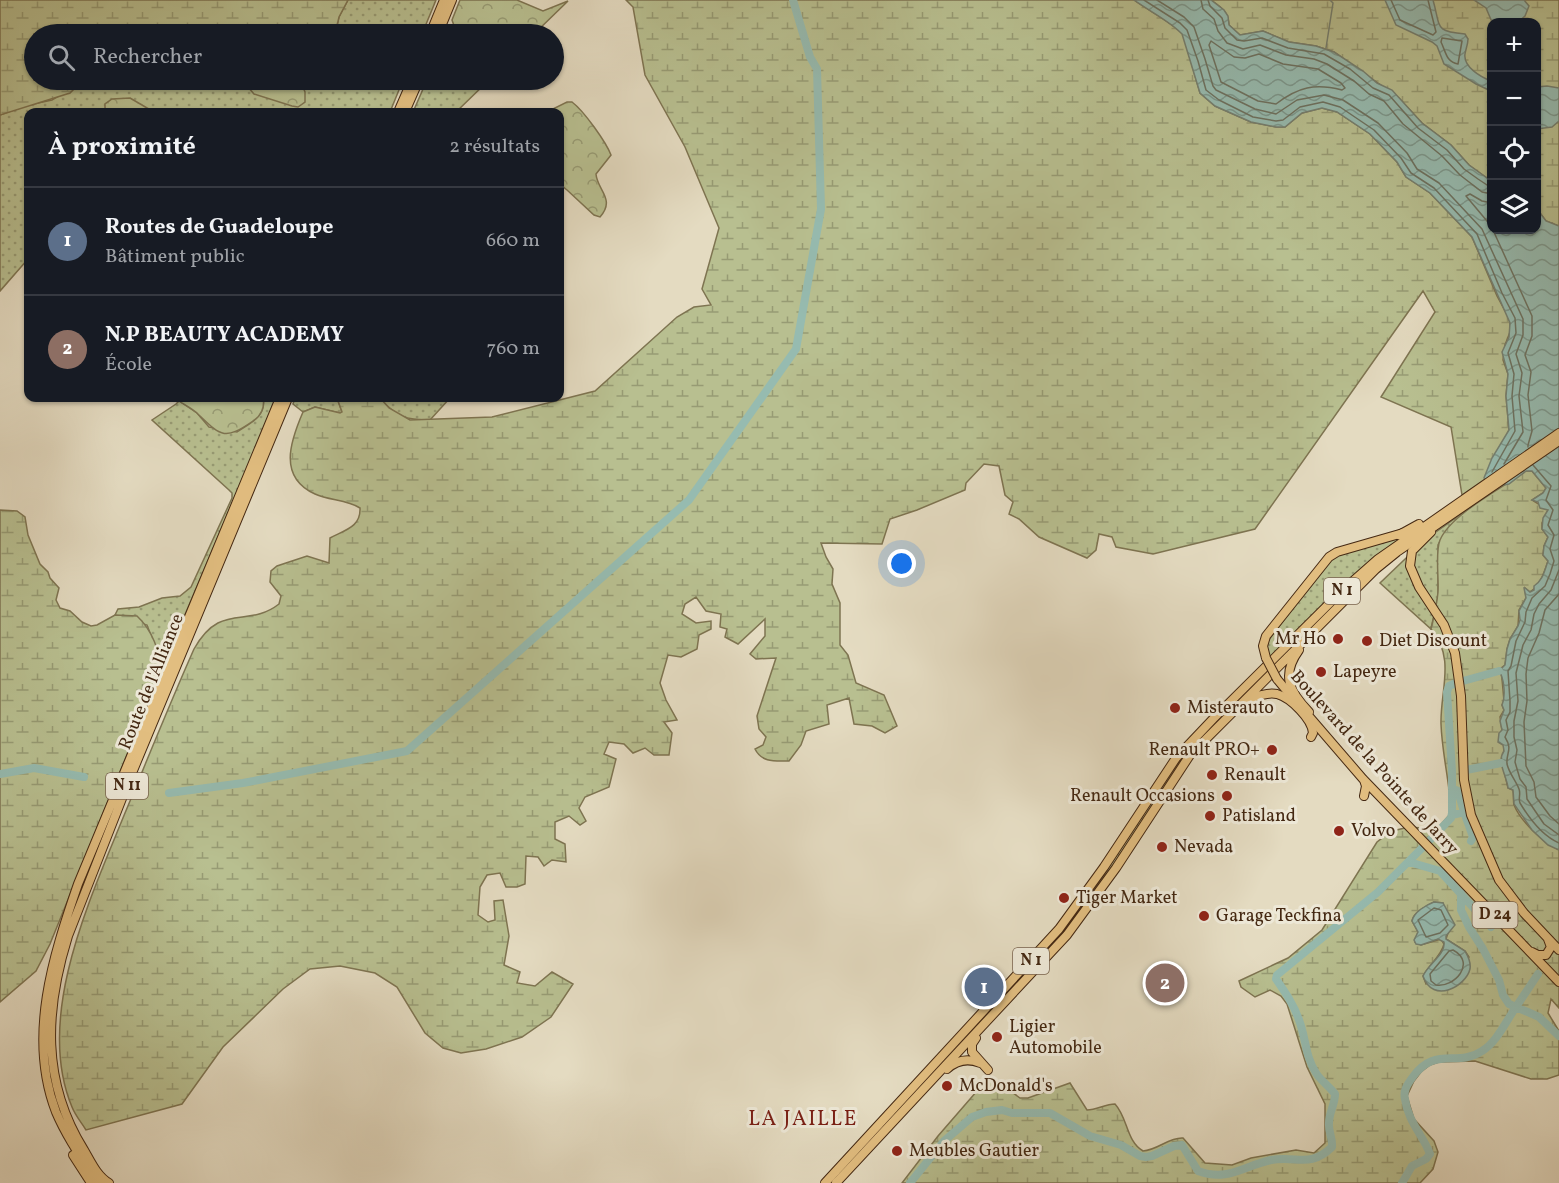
<!DOCTYPE html>
<html lang="fr">
<meta charset="utf-8">
<style>
body{margin:0;font-family:Vollkorn,serif;background:#20242c;color:#f1f3f6}
.controls{position:absolute;right:18px;top:18px;display:grid;overflow:hidden;border-radius:12px;box-shadow:0 2px 4px #0004}
.controls button{width:54px;height:54px;display:grid;place-items:center;padding:0;border:0;border-bottom:2px solid #363941;background:#171b24;color:#f1f3f6;font:30px sans-serif}
.you{position:absolute;left:902px;top:564px;width:21px;height:21px;margin:-15px;border:4px solid #fff;border-radius:50%;background:#1a73e8;box-shadow:0 0 0 9px #1a73e833}
.badge{display:grid;place-items:center;width:39px;height:39px;border-radius:50%;background:#0f766e;color:#fff;font-size:20px;font-weight:700}
.pin{position:absolute;translate:-50% -50%;border:3px solid #fff;box-shadow:0 2px 6px #0006}
.list{margin:0;padding:0;list-style:none}
h2{display:flex;justify-content:space-between;align-items:center;height:78px;margin:0;padding:0 24px;font-size:26px}
h2 small{font-size:20px;font-weight:400;color:#9ea1a6}
.list li{display:grid;grid-template-columns:39px 1fr auto;gap:18px;align-items:center;box-sizing:border-box;height:108px;padding:0 24px;border-top:2px solid #363941}
.list b{display:block;font-size:22px;white-space:nowrap}
.list p{margin:0;font-size:20px;white-space:nowrap;color:#9ea1a6}
.list em{font-size:20px;font-style:normal;color:#9ea1a6}
.icon{flex:none;width:33px;height:33px;fill:none;stroke:currentColor;stroke-width:2;stroke-linecap:round;stroke-linejoin:round}
.map{position:relative;flex:none;width:1559px;height:1183px;overflow:hidden}
.search{position:absolute;background:#171b24;box-shadow:0 2px 4px #0004;left:24px;top:24px;width:540px;height:66px;display:flex;align-items:center;gap:15px;box-sizing:border-box;padding:0 21px;border-radius:33px;color:#9ea1a6;font-size:22px}
.panel{position:absolute;background:#171b24;box-shadow:0 2px 4px #0004;left:24px;top:108px;width:540px;height:294px;border-radius:12px}
.map>svg:first-child{display:block}
.grass{fill:url(#grass-dots);stroke:#7e7451;stroke-width:1.5}
.forest{fill:url(#forest-crowns);stroke:#7e7451;stroke-width:1.5}
.wetland{fill:url(#wetland-marsh);stroke:#7e7451;stroke-width:1.5;fill-rule:evenodd}
.water{fill:url(#water-waves);stroke:#758071;stroke-width:1.5}
.lines{fill:none;stroke-linecap:round;stroke-linejoin:round}
.shore{stroke:#6d7261;stroke-width:1.5}
.stream{stroke:#758071;stroke-width:1.5}
.river{stroke:#96bbb0;stroke-width:8}
.primary-casing{stroke:#442812;stroke-width:10}
.highway-casing{stroke:#442812;stroke-width:10}
.primary{stroke:#e2be80;stroke-width:8}
.highway{stroke:#e2be80;stroke-width:8}
.primary-bridge-casing{stroke:#442812;stroke-width:10;stroke-linecap:butt}
.primary-bridge{stroke:#e2be80;stroke-width:8}
.poi-dot{fill:#8f2418;stroke:#ede8d7;stroke-width:2}
.labels{text-anchor:middle;dominant-baseline:central;stroke-width:6;stroke-linejoin:round;paint-order:stroke}
.shield{fill:#ede8d7;stroke:#77624d;stroke-width:1.5}
.shield-label{font-size:16px;font-weight:bold;fill:#442812}
.poi-label{font-size:18px;fill:#442812;stroke:#ede8d7;text-anchor:start}
.street-label{font-size:18px;fill:#442812;stroke:#ede8d7}
.quarter-label{font-size:21px;letter-spacing:1.5px;fill:#7a1f14;stroke:#ede8d7}
</style>
<div class="map">
<svg width="1559" height="1183" viewBox="0 0 1559 1183">
<defs>
<pattern id="grass-dots" width="8" height="8" patternUnits="userSpaceOnUse" patternTransform="scale(1.5)"><rect width="8" height="8" fill="#b8bf90"/><path d="M2 2h.1M6 6h.1" fill="none" stroke="#979b74" stroke-width="1.8" stroke-linecap="round"/></pattern>
<pattern id="forest-crowns" width="20" height="18" patternUnits="userSpaceOnUse" patternTransform="scale(1.5)"><rect width="20" height="18" fill="#b8bf90"/><path d="M2 6a3 3 0 1 1 6 0M12 15a3 3 0 1 1 6 0" fill="none" stroke="#979b74"/></pattern>
<pattern id="wetland-marsh" width="20" height="14" patternUnits="userSpaceOnUse" patternTransform="scale(1.5)"><rect width="20" height="14" fill="#b8bf90"/><path d="M1 5h8M5 5V1M11 12h8M15 12V8" fill="none" stroke="#979b74"/></pattern>
<pattern id="water-waves" width="16" height="10" patternUnits="userSpaceOnUse" patternTransform="scale(1.5)"><rect width="16" height="10" fill="#96bbb0"/><path d="M0 5q4-4 8 0t8 0" fill="none" stroke="#7c988e"/></pattern>
</defs>
<rect width="100%" height="100%" fill="#e4dbc1"/>
<filter id="stains"><feTurbulence type="fractalNoise" baseFrequency=".00333" numOctaves="4"/><feColorMatrix values="0 0 0 0 .2 0 0 0 0 .09 0 0 0 0 .02 0 0 0 .5 -.17"/></filter>
<radialGradient id="worn" r=".72"><stop offset=".6" stop-color="#630" stop-opacity="0"/><stop offset="1" stop-color="#630" stop-opacity=".3"/></radialGradient>
<!-- grass -->
<path class="grass" d="M348,0H436L422,34H327L336,30L339,17Z
M81,80H403L390,112H28V259L0,291V115L24,106L52,100L79,84Z
M427,80L482,81L489,80L456,112H413Z
M176,398H182L179,401L197,413L209,427L237,432C250,423 267,416 263,398H277L161,671L160,659L147,625L115,615L118,609L139,607L162,598L180,596L191,587L232,498V493L229,490L152,420L176,404L179,401Z
M295,398H337L342,412L340,413L315,407L303,412L293,404Z
M380,398H450L430,420C406,420 396,417 380,398Z
M1474,505L1444,534L1438,545V596L1431,629L1380,583L1426,539Z
M1404,536L1270,660L1266,647L1268,641L1327,563L1341,553Z
M1377,563L1208,733L1070,926L858,1155L832,1183H828L1066,927L1099,882L1167,777L1189,748L1345,592Z"/>
<!-- forest -->
<path class="forest" d="M460,0H517L543,11L568,1L534,34H457L452,20Z
M242,80H300L305,92V102L298,107L292,106L254,94Z
M130,98L154,112H110L105,108V104L112,99Z
M567,102H572C584,111 606,142 611,155L596,174C597,190 616,199 600,217L594,215L567,190L562,186L560,188V112H529L551,110Z
M182,398H263C265,407 261,416 253,421C224,441 221,436 198,414C193,409 185,405 179,401Z"/>
<!-- wetland -->
<path class="wetland" d="M0,0H348L339,17L336,30L327,34H34V80H81L79,84L70,93L0,115Z
M626,0H1134C1149,11 1170,21 1183,34L1200,93L1215,106L1251,122L1276,127H1285L1302,113L1322,108L1337,112L1370,134L1397,162L1406,177L1430,193L1472,237L1497,296L1510,320V332L1505,345L1503,360L1508,374L1506,396L1509,430L1485,479L1462,495L1451,427L1381,397L1435,312L1423,291L1255,529L1153,554L1116,547L1112,537L1099,534L1096,550L1087,558L1039,537L1019,519L1009,514L1013,502L1005,495L999,466L984,464L966,483L965,490L917,510L890,519L882,544L821,543L826,557L833,569L832,584L840,603V645L848,655L856,683L884,695L897,726L885,733L872,726L854,724L849,698L827,705L829,724L806,731L801,745L789,761C775,761 762,763 755,749L763,745L766,737L759,729L757,716L776,658L756,659L750,654L765,636V619L738,644L725,637L727,629L720,627L721,614L706,611L696,597L685,604L682,614L696,623L711,621V629L699,635L697,649L681,657L668,655L660,683L666,700L677,720L664,722L672,733L669,755H654L645,748L633,753L624,744L609,742L604,754L616,759L609,787L585,797L579,808L586,821L580,825L569,816L555,822V839L565,844L566,862L552,860L544,866L538,857L526,856L525,884L517,887H506L500,873L487,875L480,887L478,915L488,922L495,920L494,901L503,900L509,936L504,965L520,972L517,983L535,986L552,972L573,984L551,1017L522,1037L486,1049L461,1053L443,1048L425,1033L397,987L375,973L340,966L310,969L283,989L223,1047L182,1104L86,1130C81,1122 75,1115 72,1107C34,1016 91,897 125,813C148,758 170,703 194,649C221,601 247,629 279,604L281,596L270,582L271,571L277,566L307,556L329,563L330,538C345,530 361,527 360,508C346,499 330,501 315,494C278,477 290,442 303,412L315,407L340,413L342,412L337,398H380L389,408L410,420L492,417L595,391L677,317L694,307L711,305L702,289L719,228L685,147L645,75L633,7Z
M1211,0H1559V226L1546,221L1537,209L1536,22H1492L1491,181L1469,165L1451,145L1422,123L1399,98L1334,52L1316,46L1289,42L1263,31L1240,35L1229,25C1228,11 1221,7 1211,0Z
M1526,471H1532L1546,488L1543,493L1532,500L1548,510L1542,523V529L1548,537L1544,546L1543,555L1548,561C1544,573 1540,586 1530,592L1525,588L1526,598L1519,610L1518,626L1510,639L1507,649L1505,665L1501,668L1504,701L1502,705L1504,710L1500,717L1502,730L1499,742L1504,745L1503,767L1508,788L1513,790C1514,794 1513,801 1514,805C1521,822 1543,842 1559,850V1008L1551,999L1548,1013L1559,1031V1075L1547,1079H1531L1475,1061L1439,1062L1430,1065L1421,1072L1414,1081L1407,1096L1414,1119L1434,1141L1438,1152L1433,1169L1420,1183H902L938,1136L990,1076L1020,1098H1028L1070,1083L1087,1110C1097,1110 1105,1104 1115,1104C1128,1118 1126,1141 1143,1151C1158,1150 1169,1137 1183,1138L1205,1163L1232,1165L1251,1158L1296,1150L1314,1153L1325,1143V1104L1307,1067L1287,1004L1281,996L1270,990L1255,997L1241,987L1239,981L1288,958L1322,930L1377,842C1396,825 1412,826 1437,829L1451,813C1450,783 1442,754 1441,724C1440,691 1456,658 1431,629C1434,617 1437,604 1438,592C1439,578 1435,552 1440,540C1451,514 1504,487 1526,471ZM1434,902L1443,903L1448,933L1446,939L1465,951L1469,957L1426,984L1423,976C1429,965 1442,955 1444,944L1441,939L1421,945L1415,942L1418,932L1412,921C1414,911 1426,907 1434,902Z
M0,510L17,511L25,517L28,535L40,564L48,572L50,578L59,588L56,600L60,608L70,611L82,622L91,626L97,625L115,615L137,616C152,630 160,651 161,671L50,944L36,971L0,1002Z"/>
<!-- water -->
<path class="water" d="M1134,0H1211L1224,10L1228,16L1229,25L1240,35L1263,31L1289,42L1316,46L1334,52L1363,71L1377,83L1392,90L1422,123L1451,145L1469,165L1491,181L1492,230H1536L1537,209L1546,221L1559,226V850L1548,845L1532,830L1514,804L1513,790L1508,788C1507,776 1496,762 1504,751L1503,745L1498,742L1499,733L1502,730L1500,721L1504,710L1502,705C1506,696 1504,678 1499,671L1505,665L1507,649L1510,639L1518,626L1520,620L1519,611L1526,598L1524,588H1525L1530,592L1534,590V586C1543,580 1544,572 1548,561L1543,555L1544,546L1548,537L1542,529L1543,518L1548,510L1540,508L1538,502L1532,500L1543,493L1546,488L1532,471H1526L1509,484L1491,487L1484,478L1492,458L1509,430L1506,396L1508,374L1502,352L1509,337L1510,323L1472,237L1430,193L1406,177L1397,162L1370,134L1337,112L1322,108L1302,113L1285,127H1276L1251,122L1215,106L1200,93L1182,34C1170,21 1149,11 1134,0Z
M1385,0H1433C1441,28 1434,31 1465,34L1468,39C1468,44 1466,48 1465,54C1463,67 1481,77 1491,81V91L1476,84L1444,64L1437,46L1432,42L1396,25Z
M1474,0H1524L1529,6L1525,16L1518,22H1492L1486,8Z
M1547,86L1559,88V121L1552,127L1537,129V87Z
M1434,902L1443,903L1455,925L1446,936V939L1465,951C1468,956 1471,963 1470,969C1466,986 1433,1005 1423,976C1428,964 1446,954 1444,942L1438,939L1421,945L1416,944L1414,940L1418,932L1412,921C1414,912 1426,905 1434,902Z"/>
<g class="lines">
<!-- shore -->
<path class="shore" d="M1144,0L1180,23L1187,30L1198,61L1206,90L1219,100L1253,117L1276,121L1283,120L1300,107L1323,102L1340,107L1374,130L1401,158L1411,173L1434,188L1477,234L1502,293L1515,318L1516,333L1508,353L1514,374L1512,396L1515,431L1492,472
M1157,0L1184,17L1194,27L1205,59L1213,86L1216,90L1255,109L1276,114L1297,100L1324,95L1343,100L1378,123L1407,153L1417,169L1439,183L1482,229L1523,319V335L1516,354L1522,373L1519,396L1523,432L1504,464
M1201,0L1203,9L1214,19L1218,31L1227,43L1243,49L1260,45L1286,55L1314,59L1327,64L1354,81L1369,94L1384,101L1403,124L1442,156L1460,175L1482,192L1492,194
M1208,0L1210,6L1222,18L1225,28L1237,40L1244,41L1262,38L1288,48L1324,54L1350,69L1373,88L1389,95L1418,128L1447,150L1464,169L1478,179L1487,185L1492,186
M1391,0L1400,20L1433,35L1436,32L1428,0
M1442,38L1462,41L1458,64C1446,62 1446,52 1441,42Z
M1211,41L1234,57L1245,58L1259,54L1283,64L1318,69L1341,83L1345,88L1342,90C1315,83 1298,87 1276,104L1258,101L1221,82L1209,45Z
M1492,203L1482,201L1470,194L1466,196L1492,227
M1493,230L1532,316V336L1525,355L1531,372L1528,395L1532,431L1528,445V447
M1533,465L1551,486L1546,500L1553,510L1548,525L1554,535L1550,549L1554,561L1550,574L1545,586L1532,598L1526,612L1525,622L1516,641L1511,666L1508,671L1510,701V712L1506,720L1508,730L1505,737C1513,750 1506,752 1507,764C1509,773 1516,781 1519,789C1521,794 1518,798 1520,803C1529,818 1543,836 1559,843
M1559,570L1551,590L1539,604L1534,614L1531,630L1523,645L1516,673L1518,701L1514,721V737L1517,750L1515,762L1520,779L1526,787L1527,799L1544,824L1559,835
M1559,594L1545,610L1539,633L1528,658L1526,674L1527,701L1524,722L1526,766L1534,782L1536,797L1550,816L1559,824
M1434,908L1441,910L1448,925L1440,933L1426,937L1418,920Z
M1453,950C1477,963 1454,988 1436,985L1431,981L1430,974L1449,951Z"/>
<!-- stream -->
<path class="stream" d="M1326,48L1333,3L1330,0"/>
<!-- river -->
<path class="river" d="M1463,681L1499,671
M1466,770L1501,763
M0,774L34,768L84,777
M1452,788L1458,791L1464,812
M169,793L243,783L407,751L689,500L796,349L821,209L817,69L810,57L793,0
M1452,815L1464,812L1473,837L1471,841
M1431,839L1451,818L1452,813V771L1447,692L1449,686L1458,682
M1409,862L1440,871L1491,927
M1461,893V910L1469,927L1483,949L1499,980L1503,995L1509,1004L1516,1007L1538,974
M910,1183L944,1141L972,1117L986,1112L1002,1110L1012,1113H1050L1090,1136L1121,1145L1140,1156L1146,1157L1152,1156L1174,1146L1182,1145L1198,1171C1228,1182 1243,1166 1271,1160C1297,1155 1309,1169 1332,1147C1333,1138 1328,1131 1329,1123C1329,1112 1335,1105 1335,1094C1329,1086 1321,1081 1316,1073C1305,1056 1306,1038 1299,1020C1294,1005 1285,992 1276,979L1277,975L1378,892L1423,847
M1402,1183L1412,1166L1426,1159L1430,1154C1423,1135 1408,1122 1405,1099C1403,1091 1407,1085 1412,1078C1435,1045 1457,1068 1482,1051C1497,1042 1506,1021 1516,1007L1539,1017L1559,1036"/>
<defs>
<path id="primary" d="M1431,532L1412,551L1410,566L1419,587L1444,625L1455,653L1461,696L1464,780L1471,815L1499,880L1524,913L1559,950
M1266,658L1263,646L1266,636L1329,557L1337,552L1403,533
M1277,679L1297,703
M1307,714L1363,779L1559,982
M1364,796L1366,786L1364,780
M1532,952L1538,955H1546L1551,947L1548,939"/>
<path id="highway" d="M430,34L444,0
M438,34L452,0
M398,112L412,80
M405,112L419,80
M1399,535L1419,524
M1299,650C1281,675 1289,691 1309,712
M1248,700C1257,696 1268,692 1277,694C1291,698 1312,719 1313,733L1311,737
M976,1038L972,1044V1052L988,1070
M947,1069C957,1060 968,1058 980,1063
M73,1155L91,1183
M98,1183C83,1160 67,1138 56,1112C27,1037 53,956 78,884L280,398
M109,1183C97,1176 91,1162 84,1150C41,1081 45,1010 68,936L132,773L288,398
M825,1183L1059,929L1104,867L1176,758L1213,719L1344,589L1378,559L1559,433
M836,1183L1067,935L1116,868L1190,755L1376,569L1397,552L1559,441"/>
</defs>
<!-- primary casing -->
<use href="#primary" class="primary-casing"/>
<!-- highway casing -->
<use href="#highway" class="highway-casing"/>
<!-- primary -->
<use href="#primary" class="primary"/>
<!-- highway -->
<use href="#highway" class="highway"/>
<defs>
<path id="primary-bridge" d="M1266,658L1277,679"/>
</defs>
<!-- primary-bridge casing -->
<use href="#primary-bridge" class="primary-bridge-casing"/>
<!-- primary-bridge -->
<use href="#primary-bridge" class="primary-bridge"/>
</g>
<!-- markers -->
<g class="poi-dot">
<circle cx="1338" cy="639" r="6"/>
<circle cx="1367" cy="641" r="6"/>
<circle cx="1321" cy="672" r="6"/>
<circle cx="1175" cy="708" r="6"/>
<circle cx="1272" cy="750" r="6"/>
<circle cx="1212" cy="775" r="6"/>
<circle cx="1227" cy="796" r="6"/>
<circle cx="1210" cy="816" r="6"/>
<circle cx="1339" cy="831" r="6"/>
<circle cx="1162" cy="847" r="6"/>
<circle cx="1064" cy="898" r="6"/>
<circle cx="1204" cy="916" r="6"/>
<circle cx="997" cy="1037" r="6"/>
<circle cx="947" cy="1086" r="6"/>
<circle cx="897" cy="1151" r="6"/>
</g>
<g class="labels">
<!-- shield labels -->
<g class="shield">
<rect x="1324" y="578" width="36" height="26" rx="4.5"/>
<rect x="106" y="773" width="42" height="26" rx="4.5"/>
<rect x="1472.5" y="902" width="45" height="26" rx="4.5"/>
<rect x="1013" y="948" width="36" height="26" rx="4.5"/>
</g>
<g class="shield-label">
<text x="1342" y="591">N 1</text>
<text x="127" y="786">N 11</text>
<text x="1495" y="915">D 24</text>
<text x="1031" y="961">N 1</text>
</g>
<!-- poi labels -->
<g class="poi-label">
<text x="1326" y="639" text-anchor="end">Mr Ho</text>
<text x="1379" y="641">Diet Discount</text>
<text x="1333" y="672">Lapeyre</text>
<text x="1187" y="708">Misterauto</text>
<text x="1260" y="750" text-anchor="end">Renault PRO+</text>
<text x="1224" y="775">Renault</text>
<text x="1215" y="796" text-anchor="end">Renault Occasions</text>
<text x="1222" y="816">Patisland</text>
<text x="1351" y="831">Volvo</text>
<text x="1174" y="847">Nevada</text>
<text x="1076" y="898">Tiger Market</text>
<text x="1216" y="916">Garage Teckfina</text>
<text x="1009" y="1027">Ligier<tspan x="1009" dy="21">Automobile</tspan></text>
<text x="959" y="1086">McDonald's</text>
<text x="909" y="1151">Meubles Gautier</text>
</g>
<!-- street labels -->
<g class="street-label">
<text transform="translate(152 682) rotate(-68)">Route de l'Alliance</text>
<text transform="translate(1374 763) rotate(48)">Boulevard de la Pointe de Jarry</text>
</g>
<!-- quarter labels -->
<g class="quarter-label">
<text x="803" y="1119">LA JAILLE</text>
</g>
</g>
<rect width="100%" height="100%" filter="url(#stains)"/>
<rect width="100%" height="100%" fill="url(#worn)"/>
</svg>
<div class="controls">
<button>+</button>
<button>−</button>
<button><svg class="icon" aria-label="locate" viewBox="0 0 24 24"><circle cx="12" cy="12" r="6"/><path d="M12 2v4M12 18v4M2 12h4M18 12h4"/></svg></button>
<button><svg class="icon" aria-label="layers" viewBox="0 0 24 24"><path d="M12 4l9 5-9 5-9-5zM3 14l9 5 9-5"/></svg></button>
</div>
<div class="you"></div>
<div class="pin badge" style="left:984px;top:987px;background:#5c6f8a">1</div>
<div class="pin badge" style="left:1165px;top:983px;background:#8d6e63">2</div>
<div class="search"><svg class="icon" aria-label="search" viewBox="0 0 24 24"><circle cx="10" cy="10" r="6"/><path d="M15 15l6 6"/></svg>Rechercher</div>
<section class="panel">
<h2>À proximité<small>2 résultats</small></h2>
<ul class="list">
<li><span class="badge" style="background:#5c6f8a">1</span><div><b>Routes de Guadeloupe</b><p>Bâtiment public</p></div><em>660 m</em></li>
<li><span class="badge" style="background:#8d6e63">2</span><div><b>N.P BEAUTY ACADEMY</b><p>École</p></div><em>760 m</em></li>
</ul>
</section>
</div>
